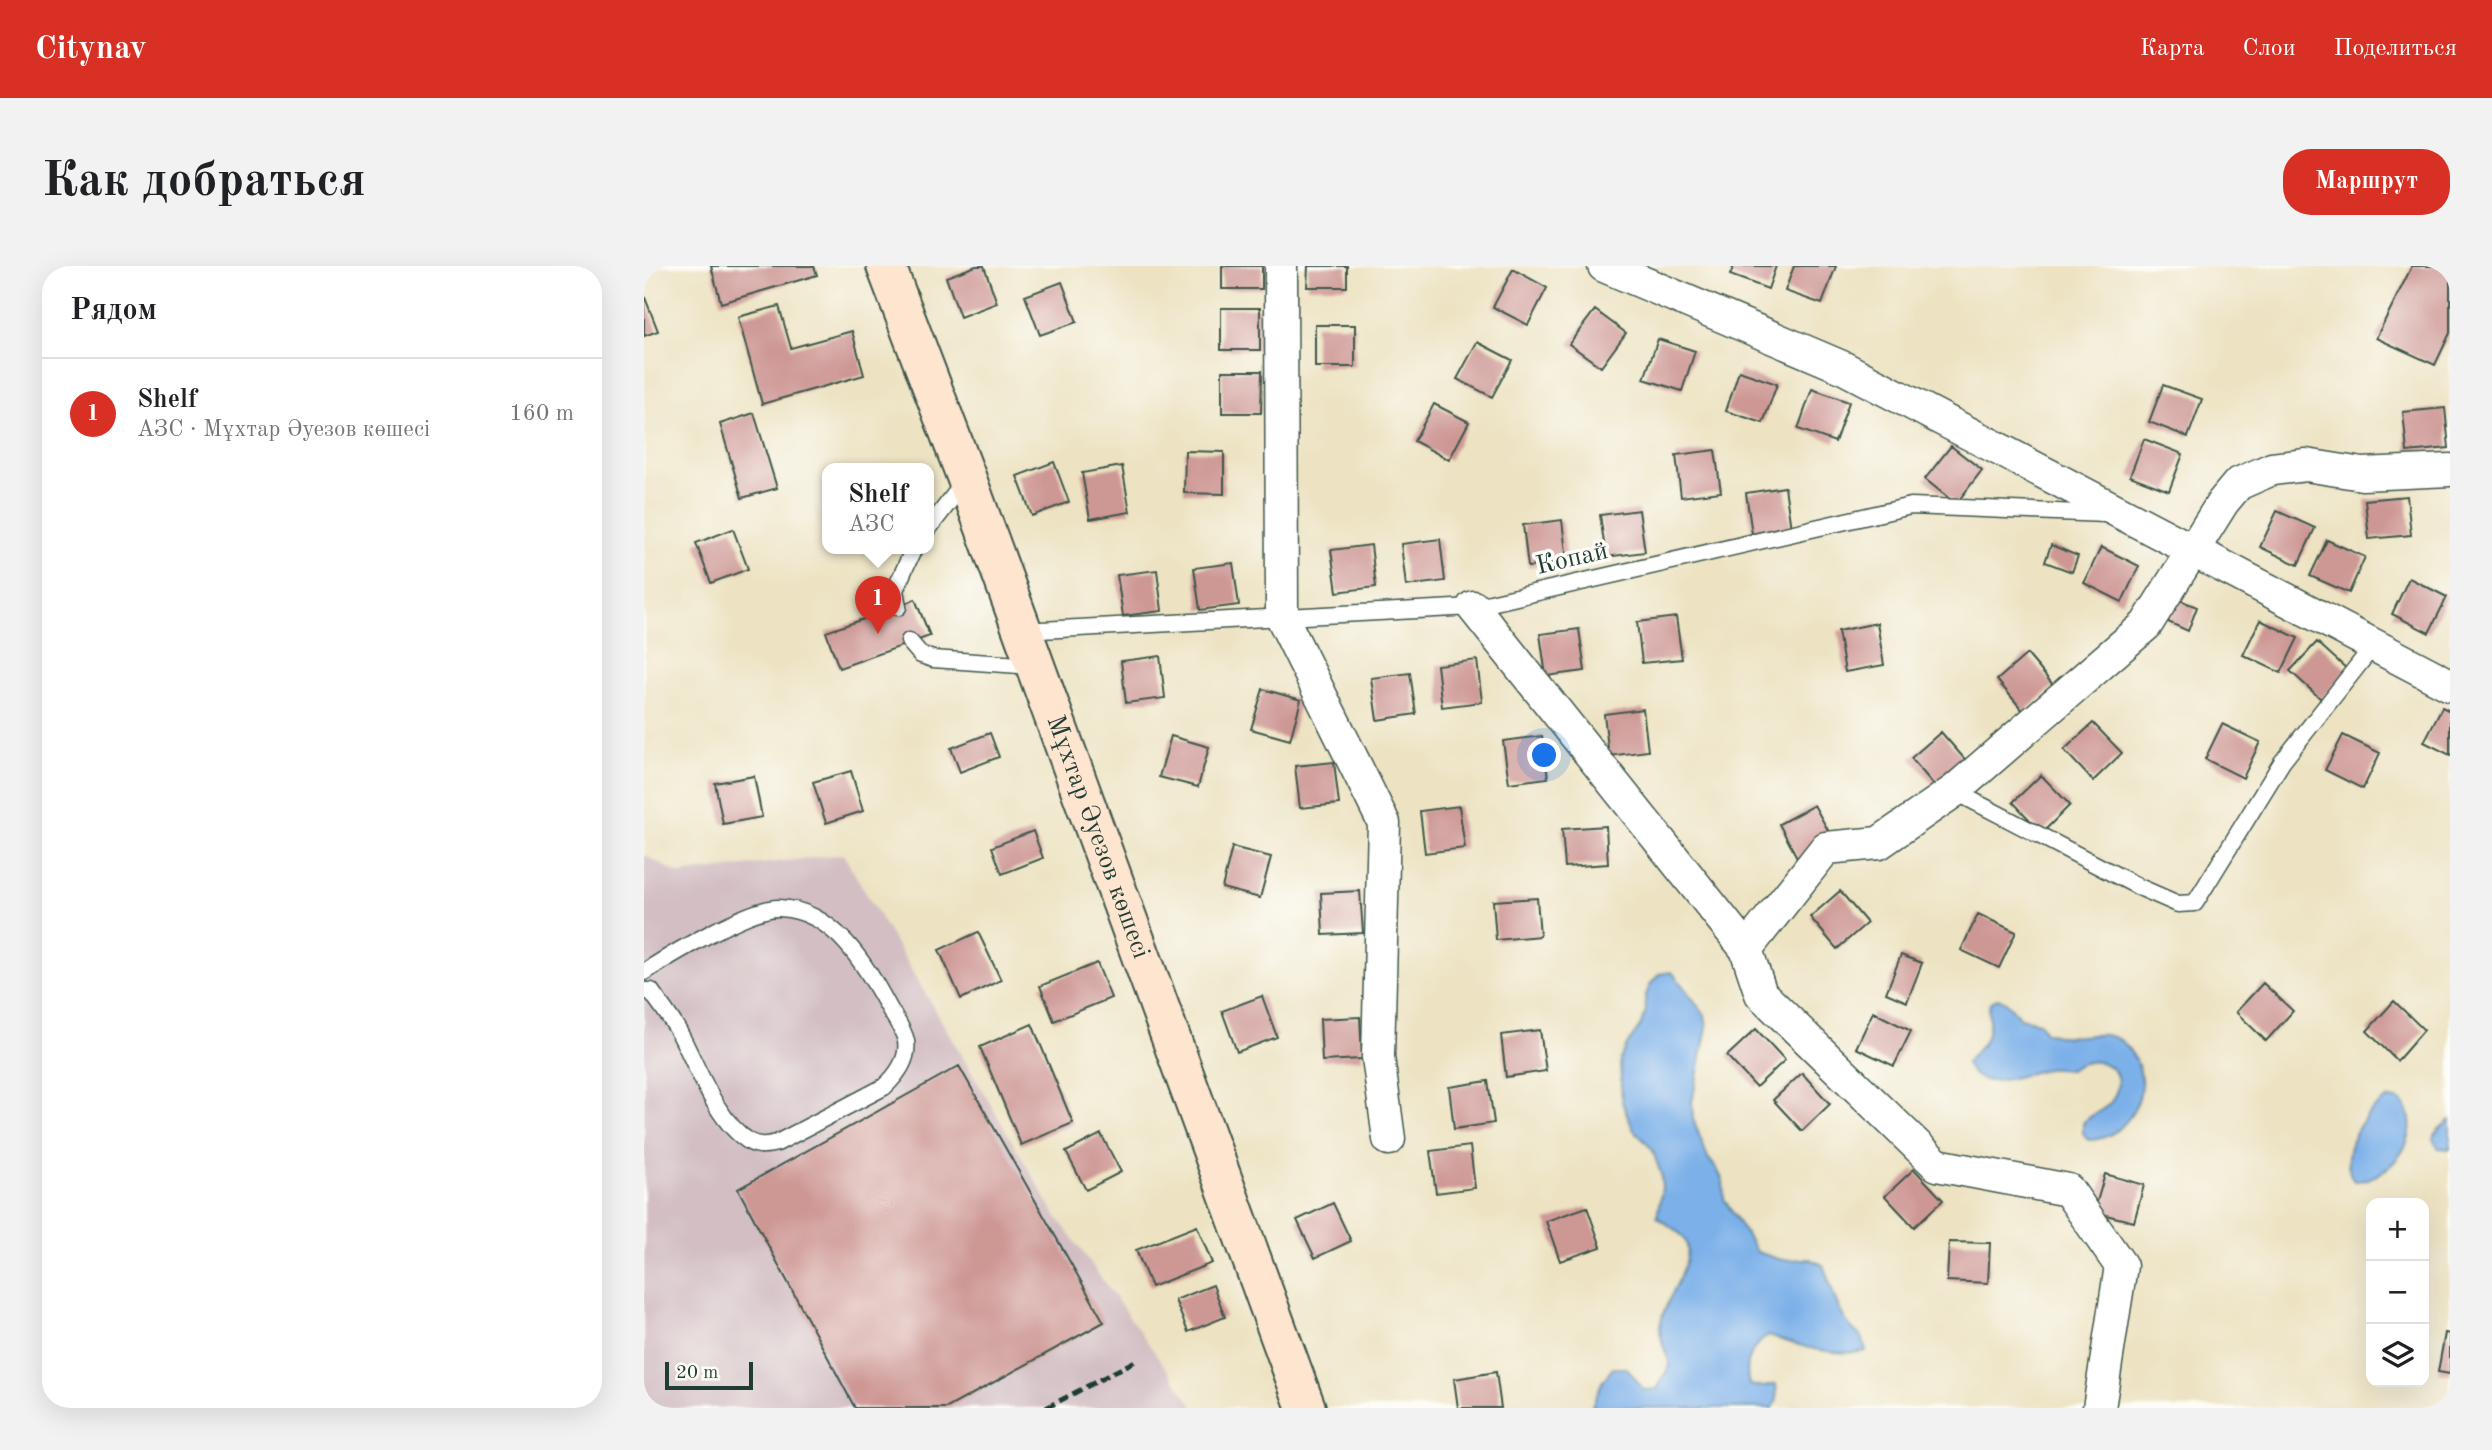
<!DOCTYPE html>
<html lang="ru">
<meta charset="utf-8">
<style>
body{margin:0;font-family:"Old Standard TT",serif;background:#f2f2f2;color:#202124}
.controls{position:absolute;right:21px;bottom:21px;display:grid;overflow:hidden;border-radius:14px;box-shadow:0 7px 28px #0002}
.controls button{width:63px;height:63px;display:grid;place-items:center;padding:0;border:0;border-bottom:2px solid #e0e0e0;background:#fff;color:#202124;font:35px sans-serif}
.scale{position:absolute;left:21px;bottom:18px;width:88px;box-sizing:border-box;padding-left:7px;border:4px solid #1f3d34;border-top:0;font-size:19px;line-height:24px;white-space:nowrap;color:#1f3d34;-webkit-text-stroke:5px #fdfcf7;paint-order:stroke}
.you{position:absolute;left:901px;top:490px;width:24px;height:24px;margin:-18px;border:5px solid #fff;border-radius:50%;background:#1a73e8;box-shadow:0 0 0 10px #1a73e833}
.badge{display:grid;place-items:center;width:46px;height:46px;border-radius:50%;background:#d93025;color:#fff;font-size:23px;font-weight:700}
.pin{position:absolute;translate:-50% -58px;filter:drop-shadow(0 2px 4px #0008)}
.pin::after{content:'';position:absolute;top:37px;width:24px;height:21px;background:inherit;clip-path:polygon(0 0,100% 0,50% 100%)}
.popup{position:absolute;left:178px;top:197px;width:112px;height:91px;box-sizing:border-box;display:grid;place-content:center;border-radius:14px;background:#fff;filter:drop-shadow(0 2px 5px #0005);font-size:23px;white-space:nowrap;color:#757577}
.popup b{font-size:26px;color:#202124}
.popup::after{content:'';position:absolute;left:50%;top:100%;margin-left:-14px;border:14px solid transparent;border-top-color:#fff}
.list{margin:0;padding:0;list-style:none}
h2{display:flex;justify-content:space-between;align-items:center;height:91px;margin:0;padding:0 28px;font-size:30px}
h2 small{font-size:23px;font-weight:400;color:#757577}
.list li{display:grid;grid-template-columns:46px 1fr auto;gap:21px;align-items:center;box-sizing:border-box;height:112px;padding:0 28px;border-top:2px solid #e0e0e0}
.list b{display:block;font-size:26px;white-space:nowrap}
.list p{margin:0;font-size:23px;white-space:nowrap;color:#757577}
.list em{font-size:23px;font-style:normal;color:#757577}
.icon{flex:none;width:38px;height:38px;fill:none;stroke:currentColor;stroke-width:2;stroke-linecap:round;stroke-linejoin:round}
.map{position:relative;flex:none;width:1806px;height:1142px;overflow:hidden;border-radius:28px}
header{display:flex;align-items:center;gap:42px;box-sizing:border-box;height:98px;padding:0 35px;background:#d93025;color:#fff}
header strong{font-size:33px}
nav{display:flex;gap:38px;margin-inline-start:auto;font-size:24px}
.intro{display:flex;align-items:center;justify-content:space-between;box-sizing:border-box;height:168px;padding:0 42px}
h1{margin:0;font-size:49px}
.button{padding:18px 32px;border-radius:28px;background:#d93025;color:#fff;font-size:24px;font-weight:700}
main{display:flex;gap:42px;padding:0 42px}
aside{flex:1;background:#fff;border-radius:28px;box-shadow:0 7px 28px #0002}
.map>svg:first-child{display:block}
.industrial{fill:#d2bec3}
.water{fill:#7bb0e9;stroke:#4d768e;stroke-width:2}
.building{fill:#cd9794}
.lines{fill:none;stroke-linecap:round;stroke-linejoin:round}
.lane-casing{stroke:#3e5649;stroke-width:19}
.street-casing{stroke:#3e5649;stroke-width:35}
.secondary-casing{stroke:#3e5649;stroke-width:42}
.lane{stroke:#fff;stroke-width:16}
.street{stroke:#fff;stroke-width:32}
.secondary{stroke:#fde5d0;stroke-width:38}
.rail{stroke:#1f3d34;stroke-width:5;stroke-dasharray:10 5;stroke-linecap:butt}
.labels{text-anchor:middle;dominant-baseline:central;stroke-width:7;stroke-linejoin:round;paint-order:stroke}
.street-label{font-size:26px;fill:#1f3d34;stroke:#fdfcf7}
</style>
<header>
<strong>Citynav</strong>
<nav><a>Карта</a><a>Слои</a><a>Поделиться</a></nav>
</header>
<div class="intro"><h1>Как добраться</h1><a class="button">Маршрут</a></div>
<main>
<aside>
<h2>Рядом<small></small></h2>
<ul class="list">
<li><span class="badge">1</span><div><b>Shelf</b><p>АЗС · Мұхтар Әуезов көшесі</p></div><em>160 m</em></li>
</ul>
</aside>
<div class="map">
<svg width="1806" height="1142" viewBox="0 0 1806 1142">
<rect width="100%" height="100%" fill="#fdfcf7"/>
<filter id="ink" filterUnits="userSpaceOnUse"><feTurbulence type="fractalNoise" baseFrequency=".0143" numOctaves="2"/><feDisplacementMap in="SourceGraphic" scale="14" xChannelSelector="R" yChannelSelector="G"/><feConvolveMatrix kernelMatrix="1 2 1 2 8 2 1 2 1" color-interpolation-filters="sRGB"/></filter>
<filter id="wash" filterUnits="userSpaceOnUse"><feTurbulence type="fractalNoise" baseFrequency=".00686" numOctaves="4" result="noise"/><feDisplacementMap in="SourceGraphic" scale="28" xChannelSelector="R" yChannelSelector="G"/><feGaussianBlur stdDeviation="1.57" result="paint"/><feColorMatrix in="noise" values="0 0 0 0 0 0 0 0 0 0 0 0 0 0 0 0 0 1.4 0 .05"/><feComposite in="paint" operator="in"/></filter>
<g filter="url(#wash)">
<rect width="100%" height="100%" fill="#ede3c3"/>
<!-- industrial -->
<path class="industrial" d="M199,588L411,948L551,1142H0V589L35,608Z"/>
<!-- water -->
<path class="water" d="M1028,706L1061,749L1063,761L1048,836L1049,853L1064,892L1073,903L1079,915L1080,933L1113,986L1138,994L1166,993L1179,999C1189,1024 1194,1055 1218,1071L1222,1085C1187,1091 1157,1080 1124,1070C1105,1082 1100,1098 1105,1119L1120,1121L1132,1118L1133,1133L1129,1142H947L959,1114L969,1102H983L1000,1124L1013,1123L1026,1099C1023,1087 1016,1075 1016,1063C1016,1040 1048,1002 1043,980C1041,966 1022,959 1013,951L1018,922L1017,908L1008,883L989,863L978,836L976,794L982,781L997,759L1002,745L1001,732L1006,719L1015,708Z
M1354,732L1362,736L1376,752L1395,756L1401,766C1407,767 1412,769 1417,770C1438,773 1456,763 1476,774C1482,778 1486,785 1490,791C1511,823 1483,875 1444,874L1439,867V857C1448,847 1462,845 1469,833C1487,800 1450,785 1426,804C1418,804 1410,802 1403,803C1378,806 1336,832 1322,797C1331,786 1345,775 1345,759C1346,751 1343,746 1346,737Z
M1743,833C1755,833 1760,835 1764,846C1776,877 1742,915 1710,915C1692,887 1718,848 1743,833Z
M1806,854V883L1794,882L1789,873L1794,864Z"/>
<g id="blocks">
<!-- building -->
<path class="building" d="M67,0H170L173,9L77,37Z
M332,0H340L353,37L316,51L302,11Z
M578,0H618V23H578Z
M664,0H703V21H663Z
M1090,0H1132L1124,23L1086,9Z
M1150,0H1192L1178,38L1141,25Z
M1768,0H1806V67L1791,99L1732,72Z
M869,3L903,22L884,59L849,41Z
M418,16L433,56L396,69L381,30Z
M0,29L14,65L0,70Z
M135,40L147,82L208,65L220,109L118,138L94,51Z
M577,42H616V84H577Z
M951,44L982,67L957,101L925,78Z
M671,59H711V101H671Z
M1014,73L1051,85L1038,125L1000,113Z
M833,76L868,94L848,131L813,113Z
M578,105H618L617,147H578Z
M1095,105L1133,118L1119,157L1082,145Z
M1519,119L1558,133L1544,171L1505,156Z
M1168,123L1205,136L1191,176L1154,163Z
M790,138L825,156L805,194L770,175Z
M1801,142L1805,182L1763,186L1759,146Z
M110,147L133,222L98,232L76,158Z
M1500,173L1539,188L1525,225L1486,210Z
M1307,180L1338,204L1312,238L1281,213Z
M1071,184L1077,226L1037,231L1032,189Z
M541,185L580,186V228L540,227Z
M410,196L425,236L388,250L373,210Z
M478,200L486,246L446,253L438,207Z
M1141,221L1147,263L1108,268L1102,227Z
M1763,230L1767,269L1725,273L1721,234Z
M995,244L1001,286L962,291L956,249Z
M1633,245L1671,262L1654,299L1616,281Z
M918,254L923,295L884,301L879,259Z
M89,263L104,303L67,317L52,277Z
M796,273L801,315L762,320L757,278Z
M1683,274L1721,291L1705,327L1666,310Z
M727,279L732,321L693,326L687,284Z
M1407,279L1434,290L1428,306L1401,296Z
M1457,281L1495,300L1478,336L1440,317Z
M589,297L595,339L556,344L550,302Z
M513,304L518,345L479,350L473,309Z
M1765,312L1803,331L1785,367L1748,348Z
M271,333L286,370L195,402L182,366L254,341Z
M1533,333L1553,341L1544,365L1524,356Z
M1032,351L1038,393L998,397L993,356Z
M1616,354L1654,372L1637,407L1599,389Z
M1233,357L1240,399L1201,406L1194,365Z
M935,363L941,405L902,410L896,368Z
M1673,376L1704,404L1677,433L1646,405Z
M1383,388L1410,420L1380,446L1353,414Z
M516,390L521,432L482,437L477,395Z
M833,394L838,436L798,441L793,399Z
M766,407L772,448L733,454L727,412Z
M619,423L657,434L646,474L607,463Z
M1798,441L1806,445V489L1780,476Z
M999,443L1004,485L965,490L960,448Z
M1449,457L1478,487L1449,515L1420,484Z
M1578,458L1616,476L1599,512L1561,493Z
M1297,466L1325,498L1294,524L1267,492Z
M346,467L355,491L316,506L307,482Z
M1699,469L1736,487L1719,523L1681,504Z
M527,470L565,481L554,521L515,511Z
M898,470L904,512L865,517L859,475Z
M690,496L695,538L656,542L651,500Z
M207,505L219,545L182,557L169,516Z
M1397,509L1426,539L1398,567L1369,536Z
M110,510L118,551L79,558L71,517Z
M1170,539L1190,575L1155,595L1135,558Z
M815,540L821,582L781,587L776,545Z
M962,560L964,598L921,601L918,563Z
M389,565L399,592L358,608L348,581Z
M588,581L627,591L616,632L578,622Z
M716,625L719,667L679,669L677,627Z
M1196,625L1223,657L1193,683L1166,651Z
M893,632L896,670L852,674L849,635Z
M1334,648L1372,666L1355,702L1317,684Z
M334,666L357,714L317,733L295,684Z
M1257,689L1278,697L1263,736L1242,727Z
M453,697L467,732L410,755L396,720Z
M1619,717L1649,745L1622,775L1592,746Z
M618,730L633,771L593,786L578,745Z
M1750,735L1780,764L1753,795L1723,765Z
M1229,746L1267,765L1250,800L1212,782Z
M716,751L718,793L678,795L676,753Z
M388,758L429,857L377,879L336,781Z
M1112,763L1141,794L1112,821L1083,790Z
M896,764L902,805L862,811L857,769Z
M315,800L460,1056L303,1142H211L94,923Z
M1158,807L1186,838L1158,865L1129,834Z
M844,815L850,857L810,863L805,821Z
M457,868L477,906L442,924L422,886Z
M826,880L831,922L792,927L786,885Z
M1270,903L1299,934L1270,961L1241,930Z
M1461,908L1500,919L1490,956L1450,946Z
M689,937L707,975L671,992L653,954Z
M943,941L957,981L916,995L902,955Z
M553,960L568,997L507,1021L492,984Z
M1305,976L1346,977L1344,1017L1303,1015Z
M569,1019L581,1051L544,1066L531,1034Z
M1801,1067L1806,1068V1108L1794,1106Z
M852,1106L857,1142H814L810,1113Z"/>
</g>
</g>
<g filter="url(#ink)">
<use href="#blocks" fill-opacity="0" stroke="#3e5649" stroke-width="2"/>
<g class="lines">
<defs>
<path id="lane" d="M285,262L321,215
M254,341L251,324L270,282
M378,365L829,341L1267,240L1462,248
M265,375L277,389L289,393L390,400
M1310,525L1495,621L1534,638L1551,637L1638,496L1730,379
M0,706C27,689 106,641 135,642C190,644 221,698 245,742C250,751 260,764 262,775C265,794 253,809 240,821L133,877C124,879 115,881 106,876C72,856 53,799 35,766C27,752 16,738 7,725H0"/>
<path id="street" d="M637,0L638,351L740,557L734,791L745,873
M960,0L1198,101L1806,419
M829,341L1102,683L1117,728L1293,899L1424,924L1477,1000L1455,1142
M1102,683L1182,582L1235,577L1310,525L1502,359L1579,236L1594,218L1628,203L1662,199L1718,208L1806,204"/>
<g id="secondary">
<path id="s1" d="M242,0L323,213L662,1142"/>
</g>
</defs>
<!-- lane casing -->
<use href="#lane" class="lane-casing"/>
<!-- street casing -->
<use href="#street" class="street-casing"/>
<!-- secondary casing -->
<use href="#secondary" class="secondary-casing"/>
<!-- lane -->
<use href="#lane" class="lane"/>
<!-- street -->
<use href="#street" class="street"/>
<!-- secondary -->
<use href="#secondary" class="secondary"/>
<!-- rail -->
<path class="rail" d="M402,1142L493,1094"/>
</g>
</g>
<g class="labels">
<!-- street labels -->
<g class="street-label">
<text transform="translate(928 293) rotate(-13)">Копай</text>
<text stroke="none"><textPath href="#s1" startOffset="609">Мұхтар Әуезов көшесі</textPath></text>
</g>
</g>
</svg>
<div class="controls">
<button>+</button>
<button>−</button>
<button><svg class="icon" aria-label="layers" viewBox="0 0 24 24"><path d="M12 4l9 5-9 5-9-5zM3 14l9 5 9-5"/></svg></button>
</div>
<div class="scale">20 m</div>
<div class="you"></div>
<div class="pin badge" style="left:234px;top:368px">1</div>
<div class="popup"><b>Shelf</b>АЗС</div>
</div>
</main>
